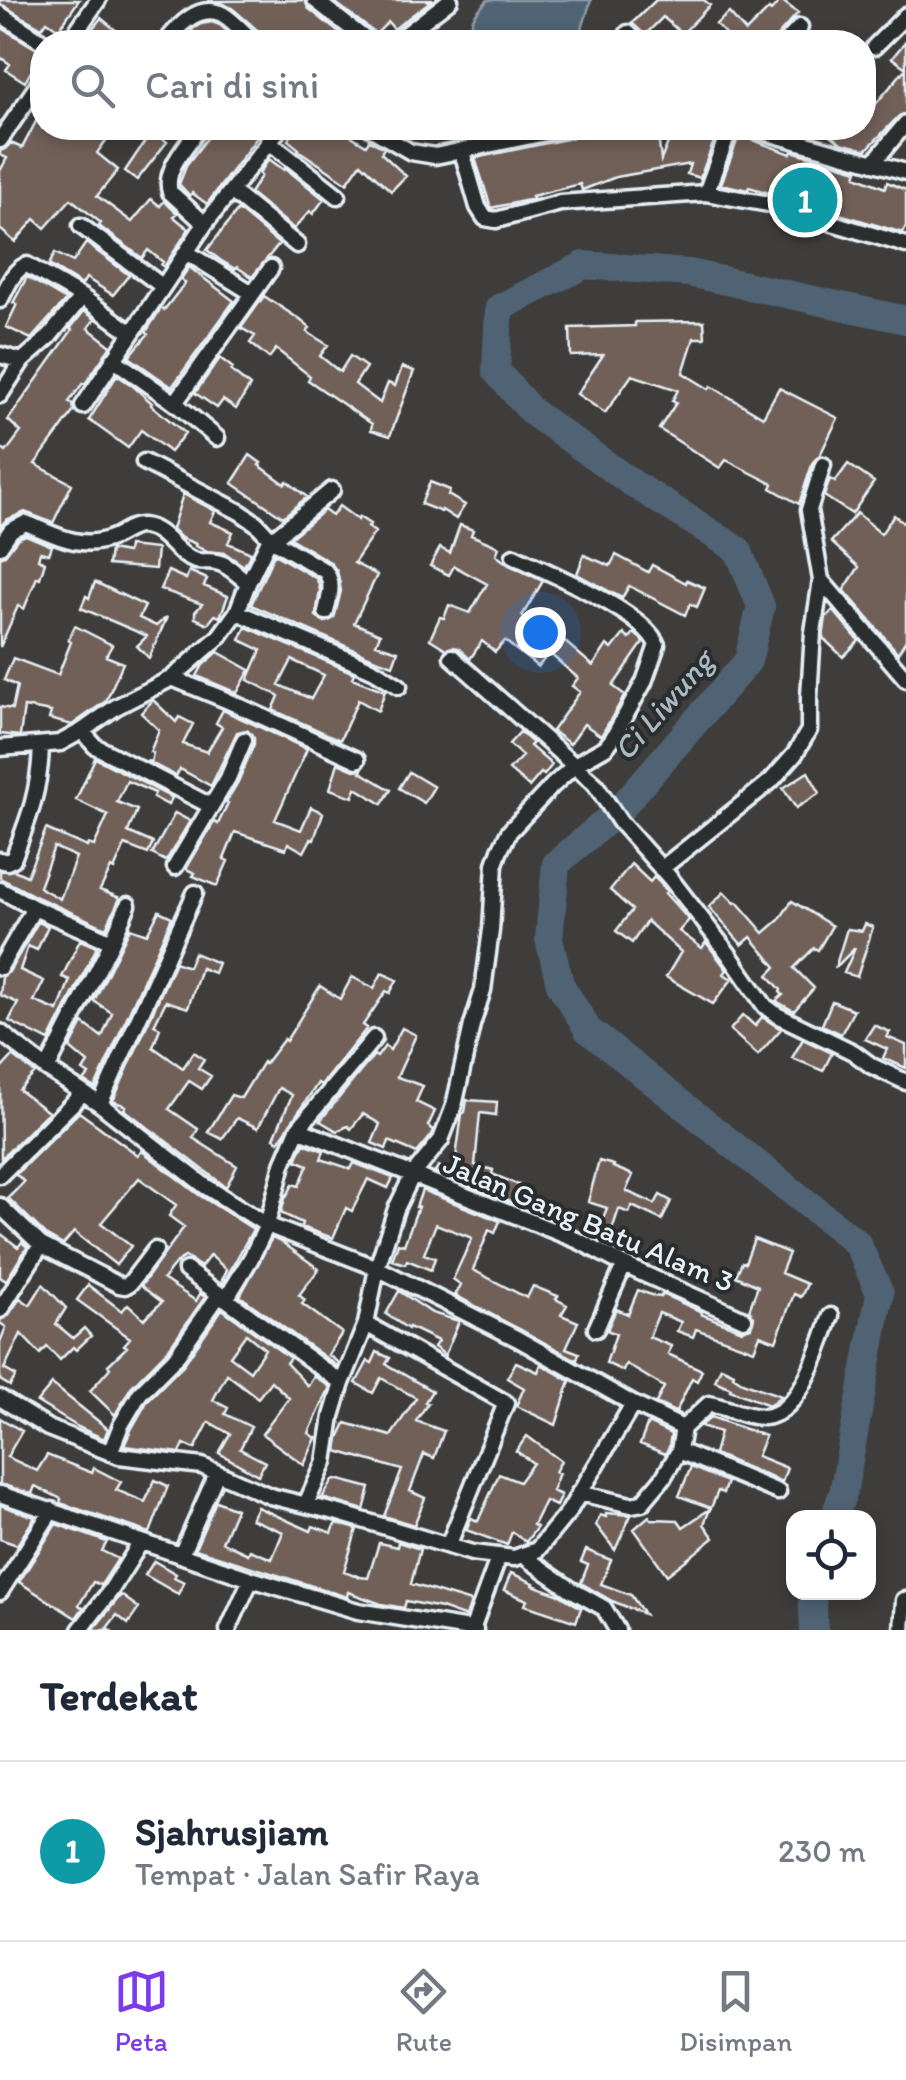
<!DOCTYPE html>
<html lang="id">
<meta charset="utf-8">
<style>
body{margin:0;font-family:Itim,sans-serif;background:#f2f2f3;color:#1f2937}
.controls{position:absolute;right:30px;bottom:30px;display:grid;overflow:hidden;border-radius:20px;box-shadow:0 5px 15px #0003}
.controls button{width:90px;height:90px;display:grid;place-items:center;padding:0;border:0;border-bottom:2px solid #e0e1e3;background:#fff;color:#1f2937;font:50px sans-serif}
.you{position:absolute;left:540px;top:632px;width:35px;height:35px;margin:-25px;border:8px solid #fff;border-radius:50%;background:#1a73e8;box-shadow:0 0 0 15px #1a73e833}
.badge{display:grid;place-items:center;width:65px;height:65px;border-radius:50%;background:#7c3aed;color:#fff;font-size:32px;font-weight:700}
.pin{position:absolute;translate:-50% -50%;border:5px solid #fff;box-shadow:0 2px 10px #0006}
.list{margin:0;padding:0;list-style:none}
h2{display:flex;justify-content:space-between;align-items:center;height:130px;margin:0;padding:0 40px;font-size:42px}
h2 small{font-size:32px;font-weight:400;color:#747a83}
.list li{display:grid;grid-template-columns:65px 1fr auto;gap:30px;align-items:center;box-sizing:border-box;height:180px;padding:0 40px;border-top:2px solid #e0e1e3}
.list b{display:block;font-size:38px;white-space:nowrap}
.list p{margin:0;font-size:32px;white-space:nowrap;color:#747a83}
.list em{font-size:32px;font-style:normal;color:#747a83}
.icon{flex:none;width:55px;height:55px;fill:none;stroke:currentColor;stroke-width:2;stroke-linecap:round;stroke-linejoin:round}
.map{position:relative;flex:none;width:906px;height:1630px;overflow:hidden}
.search{position:absolute;background:#fff;box-shadow:0 5px 15px #0003;left:30px;right:30px;top:30px;height:110px;display:flex;align-items:center;gap:25px;box-sizing:border-box;padding:0 35px;border-radius:40px;color:#747a83;font-size:38px}
.sheet{height:310px;background:#fff}
nav{display:flex;justify-content:space-around;align-items:center;box-sizing:border-box;height:140px;border-top:2px solid #e0e1e3;background:#fff;font-size:28px;color:#747a83}
nav a{display:grid;justify-items:center;gap:5px}
nav .on{color:#7c3aed}
.map>svg:first-child{display:block}
.water{fill:#506474;stroke:#8d9ca9;stroke-width:2.5}
.lines{fill:none;stroke-linecap:round;stroke-linejoin:round}
.river{stroke:#506474;stroke-width:28}
.building{fill:#716158;stroke:#e8f1f8;stroke-width:2.5;fill-rule:evenodd}
.street-casing{stroke:#e8f1f8;stroke-width:21}
.street{stroke:#2a2d2e;stroke-width:14}
.labels{text-anchor:middle;dominant-baseline:central;stroke-width:8;stroke-linejoin:round;paint-order:stroke}
.street-label{font-size:30px;fill:#e8f1f8;stroke:#2a2d2e}
.water-label{font-size:32px;font-style:italic;fill:#abb9c3;stroke:#2a2d2e}
</style>
<div class="map">
<svg width="906" height="1630" viewBox="0 0 906 1630">
<rect width="100%" height="100%" fill="#3f3d3b"/>
<filter id="ink" filterUnits="userSpaceOnUse"><feTurbulence type="fractalNoise" baseFrequency=".01" numOctaves="2"/><feDisplacementMap in="SourceGraphic" scale="20" xChannelSelector="R" yChannelSelector="G"/><feConvolveMatrix kernelMatrix="1 2 1 2 8 2 1 2 1" color-interpolation-filters="sRGB"/></filter>
<g filter="url(#ink)">
<!-- water -->
<path class="water" d="M488,0H591L578,42H476C466,22 473,15 488,0Z"/>
<g class="lines">
<!-- river -->
<path class="river" d="M834,1518L843,1493L880,1293L857,1243L588,1030L560,984L549,939L556,864L620,809L748,661L761,606L738,550L632,483L532,412L496,371L499,308L584,265L689,273L906,320
M812,1592L814,1630"/>
</g>
<!-- building -->
<path class="building" d="M0,0H79L59,29L47,21L42,28L0,4Z
M305,0L308,8L347,39L344,42H271L232,8L217,1H207Z
M332,0H432L394,29L388,22L376,34Z
M656,0H704L710,5L682,34L663,17L645,35L632,23Z
M781,0L798,13L778,35L776,42H733L716,24L729,13L746,32L769,9L771,11Z
M101,18L130,42H82Z
M212,22L220,25L239,42H189L196,34L191,30L201,24Z
M0,27L42,52L25,82L6,70L10,64L0,57Z
M906,41V113L899,116L866,150L841,143L822,128H864V118L906,68L892,58Z
M42,110V128H76L93,138L100,128H115L97,153L118,170L97,196L132,222L151,199L160,206L164,201L177,213L174,217L189,229L164,267L161,265L163,262L148,250L142,258L99,226L101,223L71,199L45,228L35,219L15,242L0,229V171L7,158L0,155V151L5,149L11,143L22,148Z
M215,128H264L207,204L192,193L190,196L179,184L187,164Z
M297,128H338L366,145L369,140L384,148L381,153L406,176L391,191L361,163L347,183L298,150L299,149L288,140Z
M586,128H657L661,160L674,128H719L700,178L687,174L690,164L616,177L582,190L580,184L532,196L533,199L491,208L475,158L571,138L577,135L579,129Z
M152,131L167,142L137,180L125,171Z
M740,133L747,138L791,154L792,151L858,170L856,176L885,188L887,182L906,190V226L903,233L749,187L748,190L721,184Z
M269,159L284,170L285,168L324,199L313,214L310,211L294,229L250,193L261,176L259,174Z
M238,210L279,244L252,277L237,267L235,269L220,260L207,250Z
M86,243L129,275L113,295L86,278L82,285L49,265L55,253L73,262Z
M189,267L234,301L172,387L129,357L148,334L146,332L161,308L164,310L185,283L181,279Z
M27,277L66,300L31,339L6,327L17,304L13,303Z
M264,296L299,319L310,328L307,332L328,345L320,356L340,372L350,356L366,367L355,384L380,403L388,383L395,386L402,367L414,371L390,436L371,430L372,424L308,380L310,376L276,349L269,358L250,343L255,336L241,328Z
M84,311L95,319L88,328L111,346L85,384L83,383L69,402L73,404L74,411L35,464L72,484L53,523L25,512L6,520L0,527V447L6,452L21,432L8,420L72,330L70,329Z
M704,321L705,338H694L683,373L709,389L711,386L763,417L779,388L838,418L820,455L813,462L799,504L771,488L773,484L726,460L720,468L659,429L676,403L672,401L678,390L632,375L605,413L577,394L603,355L571,356L570,328L635,326V322Z
M220,358L233,368L231,371L250,386L236,409L223,400L217,408L195,393Z
M117,375L133,386L152,403L151,405L185,433L170,452L141,430L128,448L89,420Z
M250,455L261,463L259,465L285,484L287,481L307,497L283,517L232,483Z
M848,464L874,482L852,514L824,496L830,479L835,482Z
M430,482L450,490L448,495L465,505L456,519L442,510L441,512L421,504Z
M183,494L215,511L210,522L233,532L228,543L251,553L244,566L225,553L206,551L195,546L196,544L181,538L172,529Z
M339,506L358,520L359,517L370,524L368,527L375,532L354,563L377,575L354,623L380,634L376,644L398,651L393,665L373,658L251,605L274,554L317,579L320,590L316,616L325,622L334,618L341,591L337,571L330,562L290,538L324,510L332,516Z
M857,513L881,534L894,515L906,525V640L898,653L844,590L859,567L831,542Z
M460,525L473,530L471,535L499,547L496,555L509,565L543,581L522,616L559,644L563,640L593,666L607,645L612,649L624,634L629,639L634,633L641,639L643,643L613,686L625,695L601,736L584,724L570,744L552,731L580,692L572,686L578,678L549,653L538,667L505,641L495,652L482,641L470,659L458,648L453,647L446,649L430,639L440,617L444,618L449,605L470,613L487,584L454,566L449,575L430,566L440,548L450,553Z
M26,535L52,546L49,554L40,552L38,559L45,562L40,578L37,577L24,609L18,606L0,647V557L5,555L18,538Z
M128,546L157,549L155,569L108,565L110,550L127,553Z
M584,555L610,566L616,555L648,572L652,565L686,583L687,580L705,588L697,607L690,604L685,615L629,586L622,598L577,574Z
M168,571L186,579L189,571L207,579L204,586L228,596L220,617L215,615L208,624L195,618V612L202,604L160,589Z
M95,582L145,606L139,618L156,626L167,617L149,658L137,646L147,636L81,608L86,596L89,598Z
M833,610L859,641L843,657L823,638L826,617Z
M75,626L112,645L106,656L123,663L106,701L72,725L49,719L51,712L24,707L20,736L0,734V707L12,709L17,686L4,680L13,658L58,675L71,642L68,640Z
M246,627L354,673L352,678L385,691L378,711L358,700L340,740L273,710L279,696L248,680L261,650L240,640ZM292,660L324,675L311,699L279,685Z
M218,652L250,670L237,693L197,676L203,665Z
M153,700L176,722L179,717L193,724L183,744L207,752L222,727L216,723L223,710L307,749L275,820L301,830L311,807L323,813L314,840L311,839L304,852L288,843L286,849L235,832L224,859L228,861L217,886L193,876L195,873L186,869L214,822L218,824L228,803L226,802L238,782L254,744V738L247,730L237,732L211,786L180,769L176,776L147,761L151,762L153,753L150,752L159,730L141,713Z
M520,732L533,743L530,746L552,765L544,775L541,773L529,787L509,770L522,756L509,744Z
M95,758L172,798L168,805L153,797L155,793L127,781L117,802L137,810L128,832L153,843L148,854L125,845L114,870L111,868L100,890L120,898L106,928L39,898L0,878V871L14,870L27,876L46,829L87,847L88,844L94,846L108,815L76,800ZM54,847L76,857L60,899L39,887Z
M338,763L354,770L362,769L361,772L391,790L382,804L356,788L353,797L330,789Z
M409,772L434,787L424,803L399,788Z
M808,772L820,793L796,808L783,788Z
M175,813L190,821L166,861L152,854Z
M631,864L650,882L654,877L658,881L667,891L665,893L689,920L679,931L702,948L706,942L727,970L724,974L732,979L713,1004L666,977L681,952L647,921L632,943L616,931L632,910L610,890Z
M724,892L735,903L737,902L764,933L779,920L792,901L832,926L818,950L814,948L794,968L814,988L794,1011L776,1001L783,995L780,992L781,990L768,975L776,967L751,937L742,945L709,907Z
M159,911L172,917L95,1088L84,1081L89,1075L83,1071L88,1063L70,1048L83,1023L102,1037L112,1013L94,1001L130,928L147,934Z
M38,922L48,926L37,950L28,946L20,970L44,981L34,1001L58,1011L70,980L62,977L80,940L97,947L49,1041L9,1021L18,1003L0,995L2,977L9,972Z
M865,924L873,927L857,977L844,973L855,948L835,968L847,929L862,931Z
M194,953L218,963L214,973L201,968L188,1008L166,1001L154,1025L160,1028L153,1047L183,1068L194,1052L204,1059L198,1068L211,1076L202,1089L189,1081L169,1109L198,1129L193,1138L237,1166L226,1187L124,1109L126,1106L113,1101L175,962L188,967Z
M382,973L397,980L390,993L386,991L363,1025L367,1028L321,1085L318,1083L279,1141L274,1138L292,1095L279,1088L258,1128L237,1118L222,1139L208,1132L231,1095L241,1098L263,1062L265,1064L284,1039L286,1041L320,986L340,999L352,977L374,988Z
M832,1001L854,1010L841,1034L822,1025Z
M743,1015L755,1026L762,1017L781,1029L758,1055L730,1030Z
M874,1025L890,1032L887,1037L906,1045V1068L883,1058L887,1049L865,1039Z
M402,1028L416,1035L397,1077L423,1086L416,1102L435,1111L428,1126L434,1130L432,1135L417,1153L389,1141L386,1149L372,1143L380,1124L363,1114L351,1129L348,1126L337,1131L320,1121L374,1055L377,1057L385,1046L390,1050Z
M803,1039L832,1053L823,1071L792,1058Z
M13,1056L35,1073L19,1090L48,1112L1,1159L0,1070Z
M467,1100L497,1102L496,1115L480,1113L475,1165L493,1170L492,1174L526,1188L520,1206L435,1172L438,1166L454,1172L462,1114L465,1112Z
M79,1112L138,1155L142,1151L199,1195L253,1229L223,1284L221,1282L227,1270L210,1255L201,1267L185,1257L178,1261L163,1279L196,1301L200,1294L205,1297L167,1351L131,1387L115,1415L90,1391L110,1368L108,1365L127,1347L124,1345L130,1338L77,1300L88,1285L122,1311L128,1304L144,1319L162,1302L141,1286L184,1227L169,1216L176,1205L139,1178L101,1223L131,1246L116,1265L74,1232L63,1245L47,1236L8,1198L24,1182L16,1174Z
M304,1143L324,1151L321,1159L351,1169L354,1163L393,1178L388,1188L368,1179L352,1211L346,1208L333,1238L301,1227L302,1223L281,1213L286,1195L287,1196L293,1184L299,1186L308,1165L296,1160Z
M599,1161L614,1165L613,1167L633,1175L626,1191L655,1204L660,1195L671,1201L662,1220L632,1206L629,1213L619,1209L612,1230L600,1226L607,1208L588,1202Z
M422,1190L500,1221L495,1233L489,1230L473,1270L527,1298L533,1286L558,1296L556,1299L567,1305L561,1315L578,1322L566,1348L579,1353L577,1360L455,1295L461,1285L453,1279L472,1238L436,1224L424,1254L435,1258L431,1270L407,1260L405,1264L392,1260L398,1243L404,1245L418,1207H416Z
M0,1233L18,1247L22,1242L27,1247L6,1281L0,1277Z
M272,1238L283,1243L319,1269L299,1295L305,1300L302,1304L342,1333L328,1355L339,1363L337,1366L240,1296Z
M754,1239L789,1253L781,1273L807,1284L801,1297L794,1294L776,1341L760,1335L754,1350L696,1329L693,1337L677,1331L681,1322L659,1313L649,1337L671,1346L668,1354L702,1370L697,1381L692,1378L676,1412L681,1415L656,1403L664,1387L626,1364L623,1371L606,1363L616,1334L607,1330L616,1309L628,1314L638,1290L654,1296L661,1297L662,1294L702,1312L701,1314L742,1330L751,1327L754,1317L749,1310L758,1286L736,1276L742,1262L745,1263Z
M43,1284L66,1308L56,1324L73,1338L84,1328L91,1336L76,1350L73,1347L60,1360L47,1347L40,1354L21,1334L4,1369L16,1376L10,1386L0,1380V1342L6,1327L0,1323V1320L8,1316L20,1298L30,1305Z
M399,1291L432,1313L459,1321L445,1355L434,1347L438,1341L409,1327L408,1329L386,1314Z
M222,1309L290,1358L286,1363L308,1386L314,1376L330,1387L309,1433L316,1438L304,1465L262,1434L289,1398L271,1381L258,1398L227,1374L213,1400L228,1408L225,1414L251,1427L240,1449L265,1462L258,1475L219,1453L230,1434L209,1422L195,1449L184,1444L180,1453L124,1446L131,1430L148,1400L184,1364ZM246,1334L265,1349L250,1371L230,1356Z
M377,1352L390,1358L386,1364L432,1391L425,1402L428,1403L416,1421L444,1431L434,1458L424,1454L410,1491L425,1498L414,1525L384,1516L402,1470L337,1451L339,1438L346,1423L391,1436L416,1398L381,1378L373,1393L356,1383L368,1361L372,1363Z
M516,1362L538,1372L541,1364L570,1381L556,1425L516,1406L524,1388L507,1378Z
M721,1367L734,1373L733,1376L742,1382L781,1396L769,1405L730,1390L731,1388L715,1381Z
M52,1384L108,1429L104,1439L78,1427L37,1402Z
M711,1417L765,1436L757,1456L787,1468L782,1482L714,1454L720,1432L701,1426Z
M0,1418L22,1431L7,1457L37,1471L47,1455L92,1473L94,1468L121,1482L116,1490L145,1502L155,1480L168,1486L150,1533L60,1503L61,1499L35,1486L32,1494L0,1484Z
M648,1423L671,1434L669,1447L665,1454L640,1444Z
M527,1436L561,1461L555,1472L559,1473L552,1491L561,1495L556,1506L545,1501L533,1525L537,1527L526,1542L512,1532L507,1545L466,1530L471,1518L478,1521L499,1474L519,1482L533,1463L516,1451Z
M691,1467L727,1482L723,1493L718,1491L711,1508L679,1496Z
M336,1479L370,1488L364,1510L322,1498L333,1480Z
M216,1501L236,1509L222,1542L248,1554L250,1550L272,1559L283,1532L251,1519L257,1507L311,1531L313,1526L332,1533L336,1523L357,1529L344,1571L360,1577L368,1578L379,1543L397,1547L398,1542L420,1549L411,1584L471,1602L466,1617L441,1608L406,1601L404,1608L381,1604L348,1592L347,1597L195,1549Z
M0,1505L35,1517L17,1545L0,1539Z
M710,1509L704,1524L714,1538L667,1575L634,1529L649,1516L651,1519L678,1520L683,1527Z
M606,1513L631,1515L615,1550L596,1525L600,1515L606,1517Z
M56,1524L107,1542L102,1551L118,1559L101,1585L93,1582L79,1605L83,1608L76,1618L19,1582Z
M586,1550L611,1560L601,1584L631,1595L644,1614L612,1601L581,1583L588,1565L581,1562Z
M154,1561L176,1574L174,1577L184,1582L178,1594L145,1575Z
M511,1573L534,1583L533,1585L560,1595L581,1608L576,1622L525,1605L527,1600L504,1590Z
M121,1595L139,1608L128,1624L117,1615L107,1628L110,1630H93Z"/>
<g class="lines">
<defs>
<path id="street" d="M315,0L369,42
M0,14L43,42
M628,33L637,42
M69,42L98,0
M166,42C178,26 199,3 222,14C233,20 245,34 254,42
M396,42L450,0
M786,42L800,27
M874,47L906,15
M199,128C187,146 163,170 170,192L205,224
M370,128L411,152L435,156L569,128
M750,128L906,172
M0,140L42,79
M268,141L338,196
M462,152L478,207L485,218L496,220L560,203L706,193L769,204L906,245
M873,163L906,123
M231,191L297,245
M706,193L730,128
M81,226L162,286
M186,252L252,293
M0,300C7,288 13,269 27,265L82,297L132,333
M0,355L22,361
M113,359L175,403L217,438
M0,395L22,361L48,338L82,297
M175,403L271,268
M83,406L205,224L280,128
M144,462L240,512L256,523L272,540L325,571C335,584 329,597 326,612
M823,465L809,510L821,580L906,679
M0,546L11,530L26,523C55,535 82,551 114,537C123,533 132,525 142,526C165,528 174,553 193,560C200,563 208,560 216,562C228,564 238,575 248,583
M237,612L373,670L399,686
M452,657L595,784L620,822L670,878L728,953L765,1006L777,1015L853,1052L872,1066L906,1082
M172,678L226,700L357,760
M82,731L95,746L211,806
M0,748L60,743L82,731L116,707L172,678L219,637L237,612L248,583L267,544L332,490
M0,860L7,862L13,859C29,818 40,790 41,745
M175,867L228,778L244,740
M661,869L771,781L795,754L809,730V697L813,632L821,580
M0,890L34,908L112,942
M0,967L34,908
M0,1032L47,1069L100,1104L205,1186L267,1225L377,1268L518,1339L633,1404L683,1428
M47,1069L112,942L128,905
M100,1104L195,893
M298,1129L579,1241L624,1265L744,1319
M0,1175L83,1093
M0,1206L41,1245L119,1285L125,1286L130,1283L155,1250
M186,1270L342,1383
M226,1299L251,1258L267,1225L283,1164L298,1129L374,1038
M0,1310L41,1245
M366,1324L506,1403L448,1546
M596,1329L624,1265
M0,1398L48,1428L119,1456L202,1466L270,1496L339,1513L472,1553L514,1558L537,1550L569,1511L633,1404
M679,1451L778,1492
M110,1453L121,1425L140,1393L175,1358L219,1295
M579,1493L631,1505L642,1503L663,1478L679,1451L683,1428L709,1404C726,1407 746,1417 763,1417C801,1416 820,1345 831,1316
M0,1494L251,1579L358,1611L475,1630
M306,1504L325,1462L332,1416L342,1383L366,1324L377,1268L396,1209L412,1176L441,1140L454,1106L472,1025L483,990L491,930L495,864L500,850L509,832L552,786L576,764L606,747L613,738L644,682L657,645C645,612 547,572 514,556
M181,1555L217,1473
M522,1555L572,1590L604,1608L617,1630
M0,1592L52,1510
M80,1630L111,1590L141,1542
M228,1630L251,1579
M472,1630L499,1556
M902,1630L904,1600H906"/>
</defs>
<!-- street casing -->
<use href="#street" class="street-casing"/>
<!-- street -->
<use href="#street" class="street"/>
</g>
</g>
<g class="labels">
<!-- street labels -->
<g class="street-label">
<text transform="translate(589 1222) rotate(23)">Jalan Gang Batu Alam 3</text>
</g>
<!-- water labels -->
<g class="water-label">
<text transform="translate(663 705) rotate(-49)">Ci Liwung</text>
</g>
</g>
</svg>
<div class="controls">
<button><svg class="icon" aria-label="locate" viewBox="0 0 24 24"><circle cx="12" cy="12" r="6"/><path d="M12 2v4M12 18v4M2 12h4M18 12h4"/></svg></button>
</div>
<div class="you"></div>
<div class="pin badge" style="left:805px;top:200px;background:#0f9aa8">1</div>
<div class="search"><svg class="icon" aria-label="search" viewBox="0 0 24 24"><circle cx="10" cy="10" r="6"/><path d="M15 15l6 6"/></svg>Cari di sini</div>
</div>
<section class="sheet">
<h2>Terdekat<small></small></h2>
<ul class="list">
<li><span class="badge" style="background:#0f9aa8">1</span><div><b>Sjahrusjiam</b><p>Tempat · Jalan Safir Raya</p></div><em>230 m</em></li>
</ul>
</section>
<nav>
<a class="on"><svg class="icon" aria-label="map" viewBox="0 0 24 24"><path d="M3 6l6-2 6 2 6-2v14l-6 2-6-2-6 2zM9 4v14M15 6v14"/></svg>Peta</a>
<a><svg class="icon" aria-label="directions" viewBox="0 0 24 24"><path d="M12 3l9 9-9 9-9-9zM9 14v-3h6M13 9l2 2-2 2"/></svg>Rute</a>
<a><svg class="icon" aria-label="saved" viewBox="0 0 24 24"><path d="M7 4h10v16l-5-4-5 4z"/></svg>Disimpan</a>
</nav>
